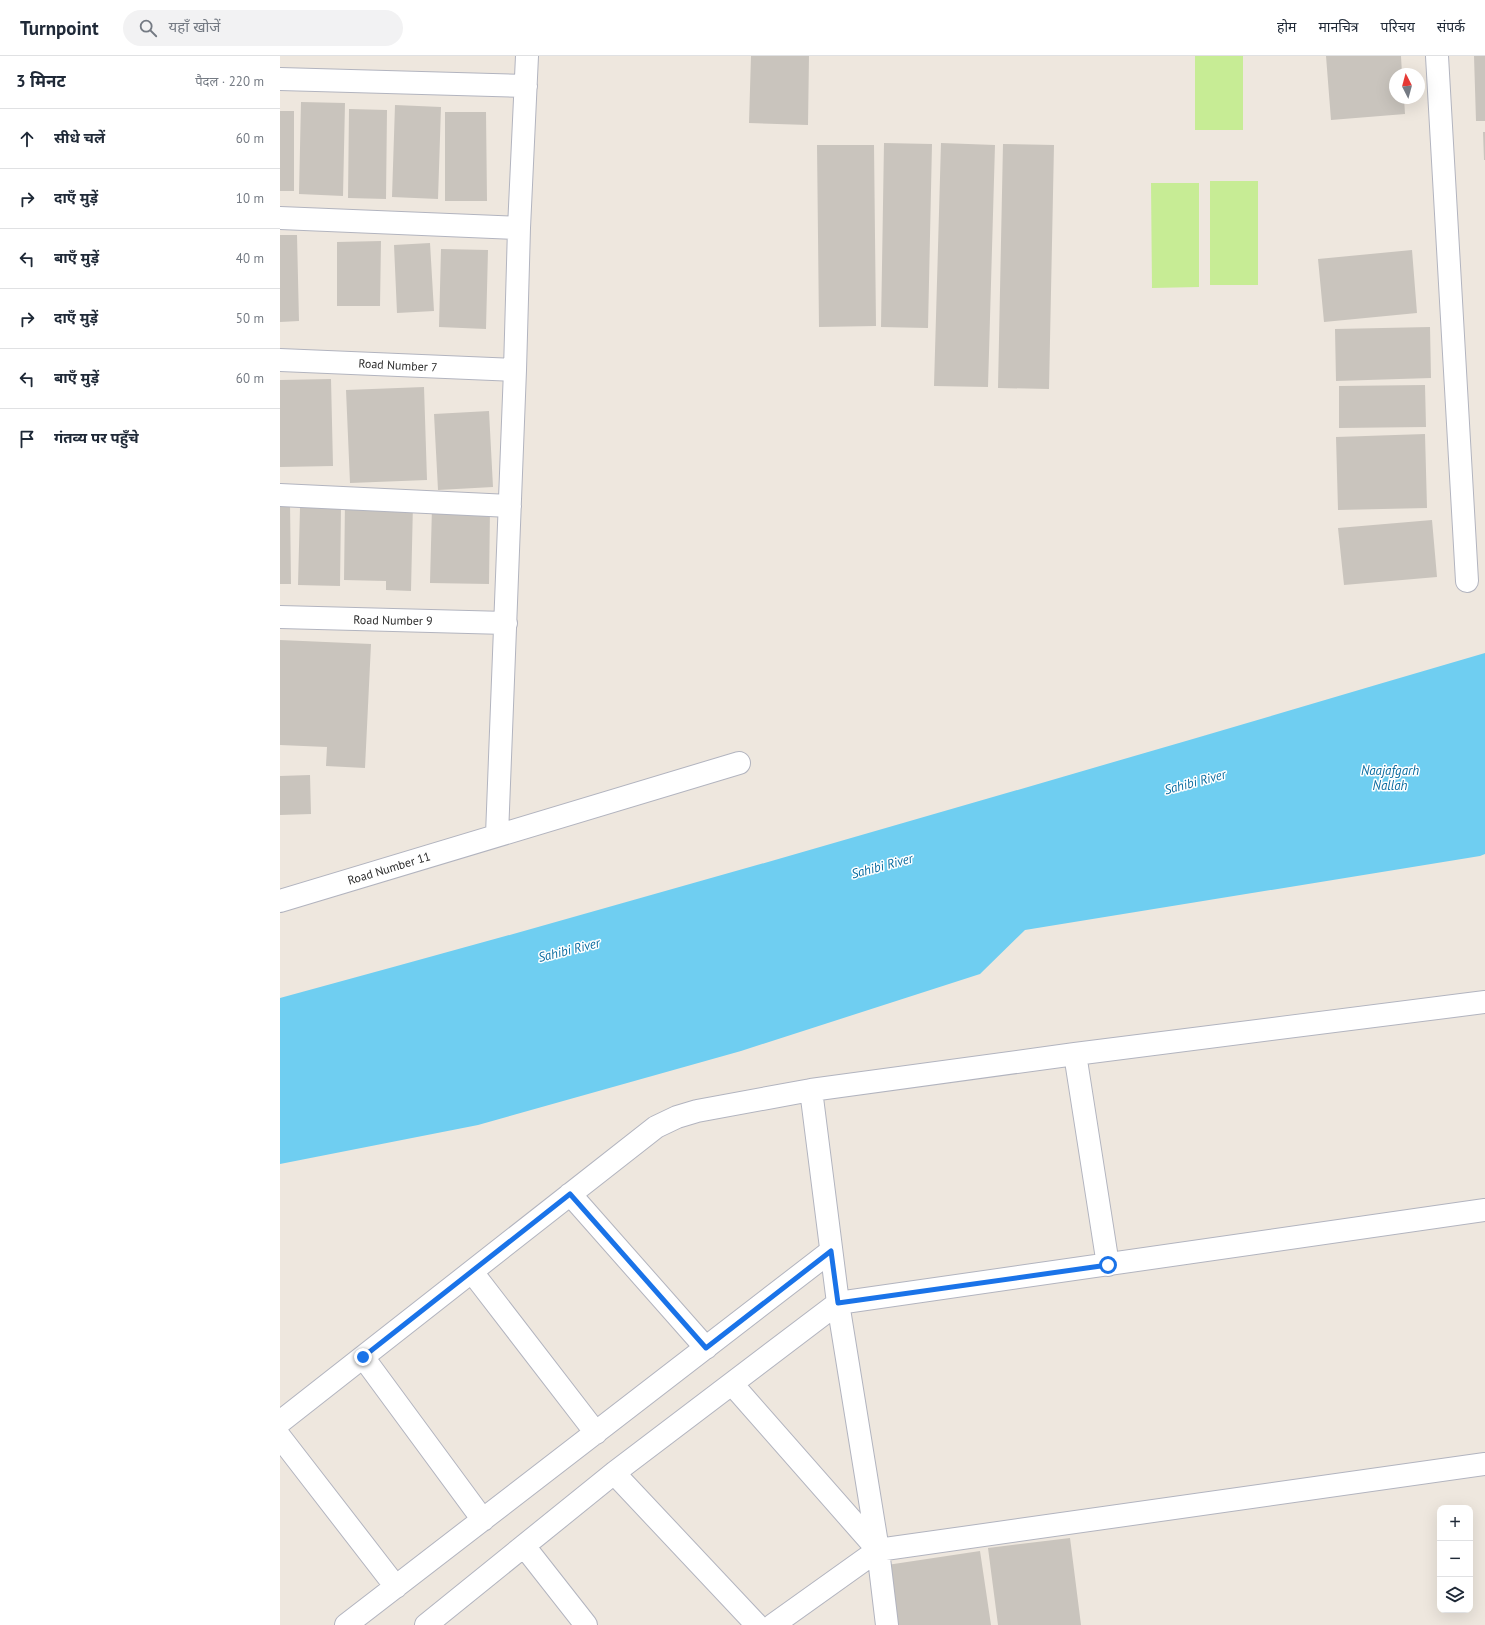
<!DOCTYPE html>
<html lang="hi">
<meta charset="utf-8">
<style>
body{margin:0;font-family:"PT Sans","Noto Sans Devanagari",sans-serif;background:#f2f2f3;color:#1f2937}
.controls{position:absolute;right:12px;bottom:12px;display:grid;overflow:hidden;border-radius:8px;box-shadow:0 4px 16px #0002}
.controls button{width:36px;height:36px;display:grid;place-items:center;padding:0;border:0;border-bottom:1px solid #e0e1e3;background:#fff;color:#1f2937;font:20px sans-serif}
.compass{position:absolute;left:1109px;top:12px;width:36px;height:36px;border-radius:50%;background:#fff;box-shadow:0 4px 16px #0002;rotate:354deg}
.stop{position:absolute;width:12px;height:12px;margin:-9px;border:3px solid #1a73e8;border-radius:50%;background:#fff}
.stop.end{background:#1a73e8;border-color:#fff;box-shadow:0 1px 4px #0008}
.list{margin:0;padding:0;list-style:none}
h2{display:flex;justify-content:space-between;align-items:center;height:52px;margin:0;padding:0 16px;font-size:17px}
h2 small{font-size:13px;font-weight:400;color:#747a83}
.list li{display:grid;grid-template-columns:26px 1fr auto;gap:12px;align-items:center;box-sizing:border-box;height:60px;padding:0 16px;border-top:1px solid #e0e1e3}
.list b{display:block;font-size:15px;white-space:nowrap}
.list em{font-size:13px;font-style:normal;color:#747a83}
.icon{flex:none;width:22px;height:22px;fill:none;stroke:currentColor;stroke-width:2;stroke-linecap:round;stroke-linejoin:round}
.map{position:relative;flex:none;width:1205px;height:1569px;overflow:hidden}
header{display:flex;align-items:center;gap:24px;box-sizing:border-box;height:56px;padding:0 20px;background:#fff;border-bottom:1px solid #e0e1e3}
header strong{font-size:19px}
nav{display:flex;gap:22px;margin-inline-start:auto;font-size:14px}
.search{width:280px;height:36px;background:#f2f2f3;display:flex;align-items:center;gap:10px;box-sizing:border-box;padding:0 14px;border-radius:22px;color:#747a83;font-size:15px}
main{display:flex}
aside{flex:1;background:#fff}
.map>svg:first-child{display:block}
.pitch{fill:#c7ec95}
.water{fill:#6fcef1}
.building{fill:#c9c4bd}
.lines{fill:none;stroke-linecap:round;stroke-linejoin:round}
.minor-casing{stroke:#b2b4bf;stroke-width:24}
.minor{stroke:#fff;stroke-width:22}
.route{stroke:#1a73e8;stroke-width:5}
.labels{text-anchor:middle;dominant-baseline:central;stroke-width:3;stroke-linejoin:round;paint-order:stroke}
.street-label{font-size:12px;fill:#2c2c2c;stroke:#fff}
.water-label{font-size:13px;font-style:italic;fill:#0b6ca0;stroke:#fff}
</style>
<header>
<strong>Turnpoint</strong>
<div class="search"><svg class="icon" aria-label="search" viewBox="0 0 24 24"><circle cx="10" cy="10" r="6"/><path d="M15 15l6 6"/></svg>यहाँ खोजें</div>
<nav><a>होम</a><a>मानचित्र</a><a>परिचय</a><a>संपर्क</a></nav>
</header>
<main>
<aside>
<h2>3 मिनट<small>पैदल · 220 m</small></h2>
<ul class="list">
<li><svg class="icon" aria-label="ahead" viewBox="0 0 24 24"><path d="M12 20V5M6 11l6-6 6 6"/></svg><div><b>सीधे चलें</b></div><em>60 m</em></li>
<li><svg class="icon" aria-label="right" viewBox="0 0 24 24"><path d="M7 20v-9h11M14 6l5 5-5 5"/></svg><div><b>दाएँ मुड़ें</b></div><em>10 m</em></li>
<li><svg class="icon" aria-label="left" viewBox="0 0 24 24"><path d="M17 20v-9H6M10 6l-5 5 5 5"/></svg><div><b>बाएँ मुड़ें</b></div><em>40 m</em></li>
<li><svg class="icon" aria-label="right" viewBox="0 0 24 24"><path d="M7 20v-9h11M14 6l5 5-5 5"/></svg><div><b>दाएँ मुड़ें</b></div><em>50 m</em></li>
<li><svg class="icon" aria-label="left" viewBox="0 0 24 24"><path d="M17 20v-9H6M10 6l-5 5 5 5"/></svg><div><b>बाएँ मुड़ें</b></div><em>60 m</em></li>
<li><svg class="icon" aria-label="arrive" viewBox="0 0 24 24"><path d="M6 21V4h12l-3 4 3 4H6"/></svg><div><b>गंतव्य पर पहुँचे</b></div></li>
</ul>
</aside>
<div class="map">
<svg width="1205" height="1569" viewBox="0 0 1205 1569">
<rect width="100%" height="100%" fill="#eee7de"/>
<!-- pitch -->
<path class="pitch" d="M915,0H963V74H915Z
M930,125H978V229H930Z
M871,127H919V231L872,232Z"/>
<!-- water -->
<path class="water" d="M1205,597V798L1200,800L745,874L700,918L461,995L198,1069L0,1108V942C403,833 804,715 1205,597Z"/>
<!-- building -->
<path class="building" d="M471,0H529L528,69L469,67Z
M1046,0H1121L1122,18H1115V42H1124L1125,58L1051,64Z
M1194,0H1205V65H1196Z
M21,46L65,47L63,140L19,138Z
M115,49L161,51L158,143L112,141Z
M69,53L107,54L106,143L68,142Z
M0,55H14V135H0Z
M165,56H206L207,145H165Z
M1203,76H1205V104H1204Z
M604,87L652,88L648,272L601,271Z
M661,87L715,89L708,331L654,330Z
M723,88L774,89L769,333L718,332Z
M537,89H594L596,270L539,271Z
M0,179H17L19,265L0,266Z
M101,185L100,250H57V186Z
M150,187L154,255L117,257L114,189Z
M161,193L208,194L206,273L159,271Z
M1132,194L1137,257L1044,266L1038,203Z
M1150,271L1151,322L1056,325L1055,273Z
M51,323L53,410L0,411V324Z
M1145,329L1146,371L1059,372V330Z
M144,331L147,424L70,427L66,334Z
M209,355L213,431L158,434L154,358Z
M1145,378L1147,452L1058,454L1056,381Z
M0,446H10L11,528H0Z
M65,446L133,447L131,535L106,534V525L64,524Z
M152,451L210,453L209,528L150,527Z
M20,452H61L60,530L18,529Z
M1152,464L1157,521L1064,529L1058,472Z
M0,584L91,588L85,712L46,710L47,691L0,689Z
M30,719L31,758L0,759V720Z
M790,1482L801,1569H718L708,1492Z
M700,1495L711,1569H616L607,1509Z"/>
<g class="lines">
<defs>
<path id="minor" d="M1157,0L1187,525
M0,23L246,30
M0,162L239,172
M0,304L235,314
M0,439L230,450
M0,561L226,567
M217,779L235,314L239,172L247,0
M0,845L459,707
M795,998L828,1209
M531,1034L558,1247L598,1494L607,1569
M290,1138L426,1292
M192,1216L316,1377
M83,1301L203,1464
M452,1328L598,1494
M0,1366L376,1071L397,1061L417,1055L531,1034L795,998L1205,946
M0,1381L116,1531
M334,1417L477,1569
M244,1490L306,1569
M66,1569L551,1195
M146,1569L334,1417L558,1247L1205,1154
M493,1569L598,1494L1205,1408"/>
</defs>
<!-- minor casing -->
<use href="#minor" class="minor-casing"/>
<!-- minor -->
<use href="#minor" class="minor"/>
</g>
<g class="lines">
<!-- route -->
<path class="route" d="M83,1301L290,1138L426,1292L551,1195L558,1247L828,1209"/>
</g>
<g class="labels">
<!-- street labels -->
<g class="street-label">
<text transform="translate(118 309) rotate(3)">Road Number 7</text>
<text transform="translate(113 564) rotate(1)">Road Number 9</text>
<text transform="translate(109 812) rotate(-17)">Road Number 11</text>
</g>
<!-- water labels -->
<g class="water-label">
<text x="1110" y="714">Naajafgarh<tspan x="1110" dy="15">Nallah</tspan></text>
<text transform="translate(915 726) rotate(-15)">Sahibi River</text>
<text transform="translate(602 810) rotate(-15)">Sahibi River</text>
<text transform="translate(289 894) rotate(-14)">Sahibi River</text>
</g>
</g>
</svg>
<div class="controls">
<button>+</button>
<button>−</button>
<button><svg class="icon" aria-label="layers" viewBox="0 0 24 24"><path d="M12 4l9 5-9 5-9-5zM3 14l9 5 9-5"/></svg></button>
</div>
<svg class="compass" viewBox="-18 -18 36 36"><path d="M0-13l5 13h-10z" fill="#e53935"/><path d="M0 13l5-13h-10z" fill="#747a83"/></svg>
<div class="stop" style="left:828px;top:1209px"></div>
<div class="stop end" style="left:83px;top:1301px"></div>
</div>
</main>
